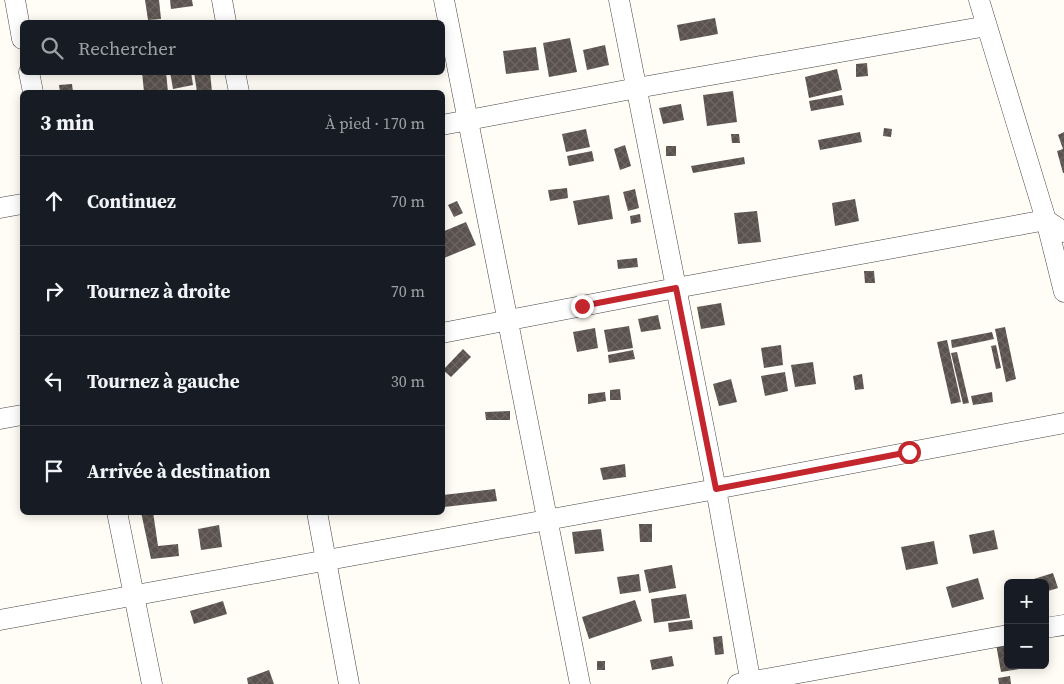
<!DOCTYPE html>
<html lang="fr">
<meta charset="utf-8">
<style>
body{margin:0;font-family:"Source Serif 4",serif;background:#20242c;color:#f1f3f6}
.controls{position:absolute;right:15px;bottom:15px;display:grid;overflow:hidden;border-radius:8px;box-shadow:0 2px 12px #0003}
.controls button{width:45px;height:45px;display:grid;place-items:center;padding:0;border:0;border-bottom:1px solid #363941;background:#171b24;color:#f1f3f6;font:25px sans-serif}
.stop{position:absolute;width:15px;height:15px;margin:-11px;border:4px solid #c4262e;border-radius:50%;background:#fff}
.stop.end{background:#c4262e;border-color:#fff;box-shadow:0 1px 5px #0008}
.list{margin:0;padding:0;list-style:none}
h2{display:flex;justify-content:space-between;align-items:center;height:65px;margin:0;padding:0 20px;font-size:21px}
h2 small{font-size:16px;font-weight:400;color:#9ea1a6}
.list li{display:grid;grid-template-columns:32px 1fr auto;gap:15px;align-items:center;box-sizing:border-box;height:90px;padding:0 20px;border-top:1px solid #363941}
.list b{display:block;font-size:19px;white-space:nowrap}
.list em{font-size:16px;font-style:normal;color:#9ea1a6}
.icon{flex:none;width:28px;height:28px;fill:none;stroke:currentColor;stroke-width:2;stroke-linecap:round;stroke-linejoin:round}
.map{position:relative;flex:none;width:1064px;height:684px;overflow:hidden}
.search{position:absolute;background:#171b24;box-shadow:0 2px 12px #0003;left:20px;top:20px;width:425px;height:55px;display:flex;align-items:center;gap:12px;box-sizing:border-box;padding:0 18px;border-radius:8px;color:#9ea1a6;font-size:19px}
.panel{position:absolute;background:#171b24;box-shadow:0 2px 12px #0003;left:20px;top:90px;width:425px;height:425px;border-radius:8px}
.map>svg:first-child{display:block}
.building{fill:url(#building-cross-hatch)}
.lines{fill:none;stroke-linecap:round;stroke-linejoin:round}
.street-casing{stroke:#444;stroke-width:21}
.street{stroke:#fff;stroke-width:20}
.route{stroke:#c4262e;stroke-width:6}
</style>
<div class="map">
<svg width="1064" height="684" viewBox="0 0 1064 684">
<defs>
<pattern id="building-cross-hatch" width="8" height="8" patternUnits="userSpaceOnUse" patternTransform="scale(1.25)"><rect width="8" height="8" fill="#5a524d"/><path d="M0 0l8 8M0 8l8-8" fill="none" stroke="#6d6662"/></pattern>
</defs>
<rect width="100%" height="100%" fill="#fffdf5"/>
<!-- building -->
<path class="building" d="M145,0H159L161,19L148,20Z
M170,0H192L193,6L171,9Z
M715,18L718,34L680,41L677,25Z
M570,38L577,72L549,77L543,43Z
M605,45L609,65L587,70L583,50Z
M536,47L539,70L506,74L503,51Z
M867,63L868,76L856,77V64Z
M837,69L842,90L809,98L805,77Z
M142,72H166L168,92H144Z
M170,72H191L193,85L173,89Z
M194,72H210L212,92H197Z
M72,84L73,92H60L59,85Z
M733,91L737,122L707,126L703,95Z
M842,95L844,105L811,111L809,101Z
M681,104L684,120L663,124L659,108Z
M884,128L892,129L891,137L883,136Z
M586,129L590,147L566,152L562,134Z
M860,132L862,142L820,150L818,140Z
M1064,132V173H1063L1057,151L1063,149L1058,135Z
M731,134H739L740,143H732Z
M625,145L631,166L620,170L614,149Z
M666,146H676V156H666Z
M592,151L594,161L569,166L567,156Z
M744,157L745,164L693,173L691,166Z
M567,188L568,198L550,201L548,190Z
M635,189L639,208L628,211L623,192Z
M609,195L613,219L578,225L573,201Z
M855,199L859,221L835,226L832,203Z
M457,201L463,213L454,217L448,205Z
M757,211L761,242L738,244L734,213Z
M640,214L641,222L631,224L630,216Z
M466,222L476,245L444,258L442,232Z
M637,258L638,267L618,269L617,260Z
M864,271H874L875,283H865Z
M721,303L725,325L701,329L697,307Z
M658,315L661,329L641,332L638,319Z
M629,326L633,348L608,352L604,330Z
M1005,327L1016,379L1006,382L995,329Z
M595,328L598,348L577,352L573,332Z
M992,332L994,339L952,348L951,340Z
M947,340L961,402L951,404L937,342Z
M781,345L783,365L764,368L761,348Z
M996,345L1001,368L996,369L991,346Z
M463,349L471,357L451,377L443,370Z
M633,350L635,359L609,363L608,355Z
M957,352L969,403L963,404L951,353Z
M813,362L816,384L795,387L791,365Z
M785,372L788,391L765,396L761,376Z
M862,374L864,389L855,390L853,376Z
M731,379L737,402L719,406L713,384Z
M620,389L621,400H610V390Z
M605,392L606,401L588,404V394Z
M992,392L993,402L973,405L971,396Z
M510,411V420H486L485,412Z
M625,464L626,477L603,480L600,468Z
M495,489L497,501L444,507L443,495Z
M141,512H153L158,546L178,544L179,556L151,559Z
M639,524H652V542H640Z
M219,525L222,547L201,550L198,529Z
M601,529L604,551L575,554L572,532Z
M994,530L998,549L973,554L969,535Z
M934,541L938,564L906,570L901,547Z
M672,565L676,588L649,593L644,570Z
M1053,573L1058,588L1045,592V583H1021Z
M639,574L641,591L620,594L617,577Z
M978,578L984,599L952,608L946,587Z
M686,594L690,618L654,623L651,599Z
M635,600L642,621L589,639L582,617Z
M223,601L227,614L194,624L190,611Z
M692,620L693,629L669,632L668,623Z
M722,636L724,654L715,655L713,637Z
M1008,642V665H1024L1025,668L1001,672L996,644Z
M672,656L674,666L652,670L650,660Z
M597,661H605V670H597Z
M269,670L274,684H248L247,678Z
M1010,676L1011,684H999L998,678Z"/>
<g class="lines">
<defs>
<path id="street" d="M15,0L22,39
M222,0L226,22
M444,0L580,684
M619,0L716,489L751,684
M979,0L1046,220L1064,292
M29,72L33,92
M235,72L239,92
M442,125L637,88L987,26
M0,208L22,204
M442,333L676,288L1046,220L1064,232
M0,419L22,415
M117,512L152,684
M317,512L349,684
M0,620L716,489L1064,423
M1045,628L1064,625
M738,684L1008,635"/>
</defs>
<!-- street casing -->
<use href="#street" class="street-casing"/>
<!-- street -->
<use href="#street" class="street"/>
</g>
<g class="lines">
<!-- route -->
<path class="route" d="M582,306L676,288L716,489L909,452"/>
</g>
</svg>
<div class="controls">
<button>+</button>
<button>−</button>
</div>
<div class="stop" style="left:909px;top:452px"></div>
<div class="stop end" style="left:582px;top:306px"></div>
<div class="search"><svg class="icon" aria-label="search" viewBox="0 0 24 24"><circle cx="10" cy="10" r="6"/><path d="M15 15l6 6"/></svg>Rechercher</div>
<section class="panel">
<h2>3 min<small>À pied · 170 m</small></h2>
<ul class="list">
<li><svg class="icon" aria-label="ahead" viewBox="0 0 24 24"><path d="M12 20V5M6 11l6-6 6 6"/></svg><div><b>Continuez</b></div><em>70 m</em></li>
<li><svg class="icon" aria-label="right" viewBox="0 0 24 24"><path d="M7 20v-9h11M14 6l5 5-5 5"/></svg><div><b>Tournez à droite</b></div><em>70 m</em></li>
<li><svg class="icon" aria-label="left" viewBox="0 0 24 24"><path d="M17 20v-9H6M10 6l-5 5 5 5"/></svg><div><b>Tournez à gauche</b></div><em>30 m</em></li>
<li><svg class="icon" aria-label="arrive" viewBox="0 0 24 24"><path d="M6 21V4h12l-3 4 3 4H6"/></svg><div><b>Arrivée à destination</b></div></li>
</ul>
</section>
</div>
